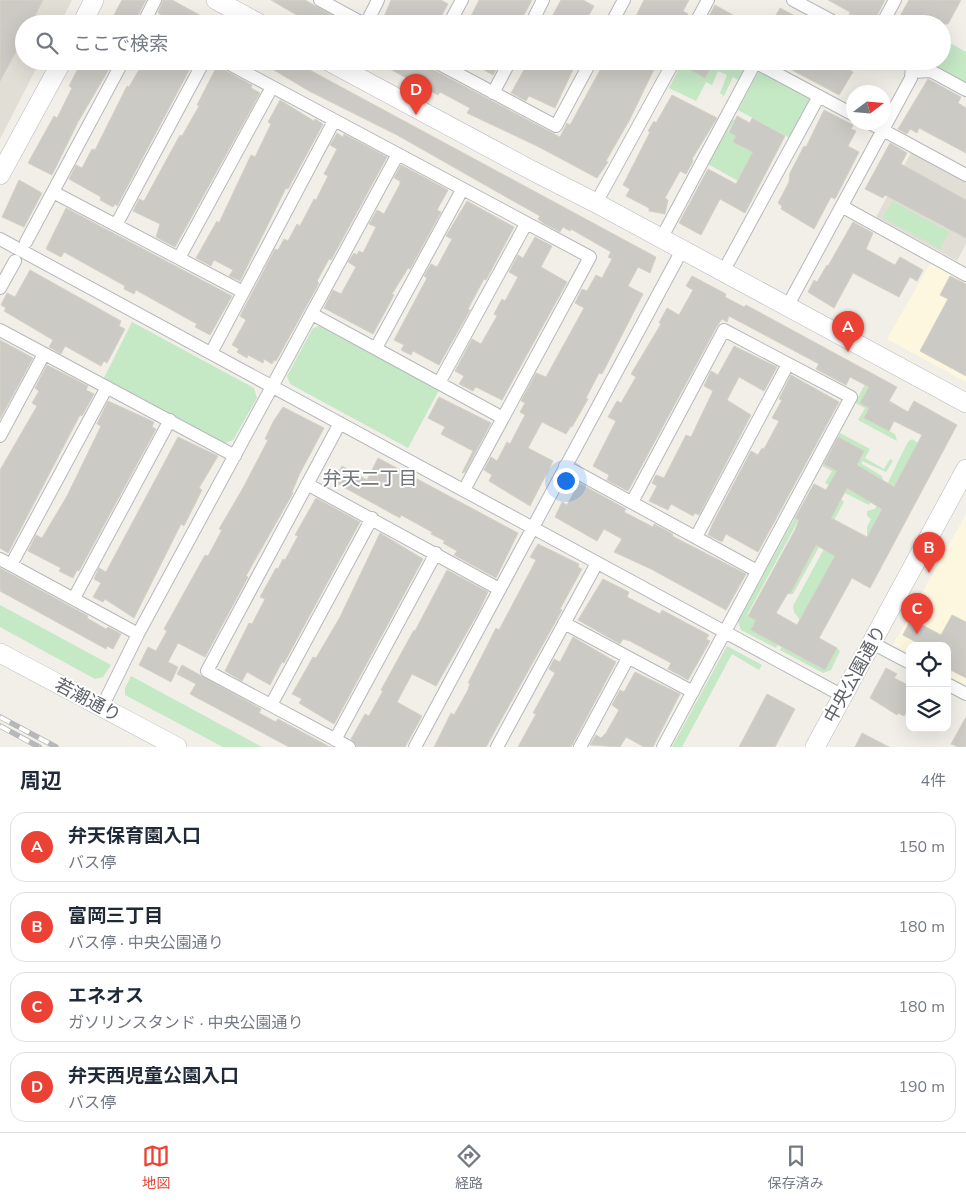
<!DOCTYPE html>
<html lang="ja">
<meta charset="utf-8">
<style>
body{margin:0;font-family:"Nunito Sans","Noto Sans JP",sans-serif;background:#f6f6f7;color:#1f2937}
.controls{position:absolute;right:15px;bottom:15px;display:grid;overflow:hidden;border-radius:10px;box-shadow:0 5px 20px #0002}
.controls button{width:45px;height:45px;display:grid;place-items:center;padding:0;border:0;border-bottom:1px solid #e0e1e3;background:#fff;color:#1f2937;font:25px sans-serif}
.compass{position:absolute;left:846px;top:85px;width:45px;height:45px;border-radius:50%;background:#fff;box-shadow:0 5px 20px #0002;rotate:74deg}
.you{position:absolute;left:565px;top:480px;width:18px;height:18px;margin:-12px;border:4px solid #fff;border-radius:50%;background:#1a73e8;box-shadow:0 0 0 8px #1a73e833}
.badge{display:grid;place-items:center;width:32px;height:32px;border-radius:50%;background:#ea4335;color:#fff;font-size:16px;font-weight:700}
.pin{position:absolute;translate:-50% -41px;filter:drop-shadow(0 1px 2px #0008)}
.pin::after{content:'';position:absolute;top:26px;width:18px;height:15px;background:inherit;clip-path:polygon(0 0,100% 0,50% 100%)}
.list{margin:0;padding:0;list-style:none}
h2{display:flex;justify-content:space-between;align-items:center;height:65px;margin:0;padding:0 20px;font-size:21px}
h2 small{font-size:16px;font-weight:400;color:#747a83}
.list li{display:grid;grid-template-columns:32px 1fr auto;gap:15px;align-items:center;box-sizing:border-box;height:70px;margin:0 10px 10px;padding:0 10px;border:1px solid #e0e1e3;border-radius:15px}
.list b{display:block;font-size:19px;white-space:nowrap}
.list p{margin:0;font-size:16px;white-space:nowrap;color:#747a83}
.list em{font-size:16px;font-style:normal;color:#747a83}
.icon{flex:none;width:28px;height:28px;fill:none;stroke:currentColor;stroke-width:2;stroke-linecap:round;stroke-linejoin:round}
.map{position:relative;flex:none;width:966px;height:747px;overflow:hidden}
.search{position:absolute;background:#fff;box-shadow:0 5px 20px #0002;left:15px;right:15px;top:15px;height:55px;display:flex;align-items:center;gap:12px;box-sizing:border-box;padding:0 18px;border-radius:28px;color:#747a83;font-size:19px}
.sheet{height:385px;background:#fff}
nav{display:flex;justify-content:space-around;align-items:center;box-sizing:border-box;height:70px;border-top:1px solid #e0e1e3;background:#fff;font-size:14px;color:#747a83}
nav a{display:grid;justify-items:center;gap:2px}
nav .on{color:#ea4335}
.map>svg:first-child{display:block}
.commercial{fill:#fef7e0}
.education{fill:#e1ded6}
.green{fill:#c5e8c5}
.building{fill:#cccac5;stroke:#d6d1c6;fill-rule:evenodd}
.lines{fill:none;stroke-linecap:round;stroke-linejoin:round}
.street-casing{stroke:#b5b8bc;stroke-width:14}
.secondary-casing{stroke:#b6babf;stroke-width:20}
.street{stroke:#fff;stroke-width:12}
.secondary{stroke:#fff;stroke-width:19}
.rail-casing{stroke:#b6b7b8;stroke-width:5.5}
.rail{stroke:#fff;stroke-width:4;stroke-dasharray:11;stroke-linecap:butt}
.labels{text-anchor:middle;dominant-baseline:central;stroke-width:4;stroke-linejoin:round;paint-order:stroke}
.street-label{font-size:18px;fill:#5f6368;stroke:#fff}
.neighbourhood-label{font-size:19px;fill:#70757a;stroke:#fff}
</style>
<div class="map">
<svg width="966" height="747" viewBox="0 0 966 747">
<rect width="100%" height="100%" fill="#f1efe8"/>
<!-- commercial -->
<path class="commercial" d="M931,262L966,281V382L887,339Z
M966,514V685L947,675V646H910V654L893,645Z"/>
<!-- education -->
<path class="education" d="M0,0H72L60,24H24V61H40L0,139Z
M913,149L966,178V244L957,261L876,217Z"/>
<!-- green -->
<path class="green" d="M943,39L966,52V83L930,63L942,61Z
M683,61H693L689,69L705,78L714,61H740L743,63L745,70L740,81L733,77L724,96L720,93L727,75L718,71L712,85L706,82L696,101L669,88Z
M759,71L811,98L790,138L738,110Z
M733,119L735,120L728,131L736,136L733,142L755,153L747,186L708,164Z
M892,201L949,232L940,249L883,218Z
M132,322L254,388L257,398L233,440L225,443L104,378Z
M319,326L439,390L408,448L290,384L287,376L313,328Z
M871,373L876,375L861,403L869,408L865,418L895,434L897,441L858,420L865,408L855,403Z
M840,433L870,449L865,458L884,469L890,459L893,461L886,472L862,461V464L882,476L883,480L869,505L825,483L832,471L822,466Z
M912,439L918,443L867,536V527L871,519L867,516V511L875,509C887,486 896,464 908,442Z
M814,483L817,486L747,615L756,620L778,644L776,648L741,630L738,621Z
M841,499L844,502L793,594H790Z
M839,521L842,524L827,551L836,556L800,620L794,612L793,606Z
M0,605L111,665L103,677L95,679L0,627Z
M727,646L762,665L759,670L732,654L682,747H672Z
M782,646L825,670L837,648L840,651L831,670L823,673L780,650Z
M131,676L262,747H223L125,695V688Z"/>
<!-- building -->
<path class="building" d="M0,0H43L31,24H24V37L0,81Z
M122,0H146L137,17L132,15L127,24H109Z
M163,0H172L216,24H178L158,13Z
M271,0H305L347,24H302L305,20Z
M391,0H441L448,4L437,24H381Z
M479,0H532L519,24H467Z
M561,0H583L594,6L584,24H548Z
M644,0H689L683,11L688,14L682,24H632Z
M828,0H885L874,21L872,20L870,24L849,14L850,12Z
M909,0H961L948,24H900L904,18L900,16Z
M715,5L749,24H705Z
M780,8L810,24H771Z
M82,61H111L107,68L109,69L78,122L52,175L28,163L54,116L57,118L72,88L69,86Z
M144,61H194L117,206L115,204L113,207L100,200L101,197L69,179L76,165L82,168L92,149L95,150L127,86L129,87Z
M259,61H293L656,257L650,273L638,267L628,286L643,294L602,374L599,373L586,398L588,399L572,427L571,426L566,434L542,422L528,448L553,461L530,506L489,481L492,475L484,470L491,457L497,461L507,442L510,444L525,415L520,412L525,403L521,401L536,373L546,377L584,308L575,303L582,289L587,291L596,275L602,278L612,259L608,257L611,252L571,229L570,231L563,227L560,232L543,223L538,219L540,216L508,198L397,135L309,91Z
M375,61H426L430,68L560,137L567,123L570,125L605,61H658L630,119L606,161L608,162L597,178L539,147L467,113L470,108L440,92L438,95Z
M468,61H501L493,75Z
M529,61H577L555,108L529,96L526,101L511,93Z
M693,61H714L705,78L689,69Z
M775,61H832L853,72L839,95Z
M217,66L252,85L251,88L260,93L175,247L156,237L160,224L133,211L139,199L144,201L180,135L182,136L199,106L197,105Z
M928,79L961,97L958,103L966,108V153L919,128L917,133L910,129L907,134L898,129Z
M672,95L717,118L692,159L693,161L686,174L680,171L665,198L668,200L665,214L649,211V208L626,196L630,189L623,185L650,132L648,131L654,121L656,123Z
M280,100L314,121L315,119L323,124L288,189L286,188L240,281L229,276L233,270L214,260L211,266L196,258L217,221L219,223L251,155L255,157L271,124L268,122Z
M824,110L853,125L851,129L856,131L848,146L859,152L835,199L831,197L814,229L781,209L782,206L778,203L789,182L790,173L804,146L806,147Z
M737,116L750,123L752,118L785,136L745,213L720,199L701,235L679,223L708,169L736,184L753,152L733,142L736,136L729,132Z
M337,133L343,137L344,134L387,157L331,260L329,259L317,281L319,283L276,361L274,360L272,364L264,359L263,363L248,355L247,358L237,352L239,349L232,345L246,320L240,316L275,249L278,250L284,239L288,241L297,224L300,226L314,199L316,200L328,176L324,174L337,149L330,145Z
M890,143L907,153L901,164L966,200V238L885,195L883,198L865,189Z
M401,165L448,190L437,210L441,212L410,269L408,268L392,294L394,295L373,334L324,308L333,290L341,294L356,267L348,262L354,253L357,255L359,251L363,253L376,227L369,224L377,210L384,214L400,184V181L394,178Z
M19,180L42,193L24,227L2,217Z
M467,201L514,227L486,280L484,279L468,309L470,310L439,365L413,351L411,355L401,350L404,345L394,340L427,278L424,276L431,264L437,267L452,239L446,236Z
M66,208L232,296L210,335L195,327L197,324L136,290L134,294L124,289L125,286L64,252L61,257L46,249Z
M853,222L873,233L866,249L895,265L900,257L923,270L917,281L910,277L899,297L853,273L834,308L808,292L814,280L817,282L827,265L828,266Z
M535,237L552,246L541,267L567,282L502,400L476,387L473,391L459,384L464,376L455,371L472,339L481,344L497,316L494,314L502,299L505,301L518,277L509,272L518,255L523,258Z
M30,270L121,321L119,326L125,329L107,363L104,361L101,366L65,346L61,354L49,347L53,340L4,311L6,308L1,305L7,293L15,297Z
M692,276L726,294L725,297L744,307L746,305L897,387L889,401L908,412L914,401L957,425L870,588L852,578L819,638L837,648L825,670L751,630L756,620L748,616L795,530L799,520L795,518L814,484L826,490L837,471L824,464L838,437L864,451L857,465L894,487L922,435L894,421L889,431L864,418L869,408L860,403L869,387L850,377L846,385L816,369L819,364L729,316L727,322L722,319L717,326L628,491L607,480L609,475L593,466L616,421L608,417L617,401L621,403L636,377L631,374L661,324L659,323L667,308L679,315L693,290L686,286ZM847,488L882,509L867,537L831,518ZM816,545L835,556L797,625L776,613L788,593L790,594Z
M950,276L966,284V376L920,351L948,299L940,295Z
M0,340L33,358L0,419Z
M734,346L777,367L764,391L739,377L727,400L751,415L699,515L695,513L693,516L671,504L668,510L649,501L657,486L652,483L656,475L664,478L686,435L691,437L713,391L704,386L711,371L718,375Z
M47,365L88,386L86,390L94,394L82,416L80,415L8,553L0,548V470L37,406L32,403L39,391L35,388Z
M791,375L839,402L758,552L726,534L722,542L708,535L713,523L751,451L758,455L762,448L764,449L779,421L772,418L782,400L779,399Z
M439,397L491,423L465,472L462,473L473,451L441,434L445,427L428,418Z
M108,401L154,422L152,427L156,429L79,571L77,570L73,578L59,571L61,568L28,551L36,535L42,538L67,496L101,426L97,424Z
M283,407L324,428L299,475L292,492L293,493L246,576L248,577L205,657L178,643L168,662L178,667L171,682L139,665L148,647L156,651L167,631L164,629L205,555L208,556L222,530L219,529L243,488L268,440L265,439L273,422Z
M178,437L218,456L199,488L202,490L184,526L181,524L134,618L105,599L103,602L93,597L101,583L94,579L99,568L106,572Z
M378,458L518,533L496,578L454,555L457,551L443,543L445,541L431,534L432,532L401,515L400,518L338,484L340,480L336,477L342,466L367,480Z
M579,483L626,509L624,512L653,527L654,524L673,534L672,536L746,574L726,610L651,569L614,552L622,539L604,529L597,541L555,517L562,502L567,505Z
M316,498L360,522L284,663L282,662L270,685L247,672L242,681L225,671L249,623L252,624L265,599L260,597L276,568L278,569L283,559L285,560L298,536L295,535Z
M380,533L423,559L334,724L299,703L302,699L292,694L313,657L316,658L340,617Z
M538,544L579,564L578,567L582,569L560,609L562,610L486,747H434L451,713L454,715L468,690L470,683H468L485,650L496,628L499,630L536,560L530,557Z
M0,568L88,616L87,618L106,629L108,627L121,634L113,649L107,646L106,649L0,591Z
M447,570L488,592L479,611L436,686L412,674L397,702L422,716L405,747H357L351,739L365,714L369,716L383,691L381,690L414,630L415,631Z
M603,579L629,592L627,597L660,614L662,610L709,635L706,639L710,641L688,680L668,669L671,663L630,641L623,639L620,644L578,620Z
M952,615L966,622V678L947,668V646H923L903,635L911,619L941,635Z
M573,637L616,662L571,747H518L536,714L533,713L555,673L549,669L554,659L560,662Z
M182,665L261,709L259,713L276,722L278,719L330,747H289L190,694L196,684L177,674Z
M886,668L897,674L894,678L910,686V706L904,716L898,713L897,715L870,698Z
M635,672L680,694L653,747H644L626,737L620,747L590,745L596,735L601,738L606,733L619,710L612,705L620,690L624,692Z
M767,694L795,709L775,747H739Z
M966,717V747H958L951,744Z
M862,733L889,747H855Z"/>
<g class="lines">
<defs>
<path id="street" d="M320,0L364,24
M793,0L838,24
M143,24L155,0
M366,24L378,0
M449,24L462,0
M531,24L543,0
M611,24L624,0
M695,24L708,0
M882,24L895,0
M224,61L590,257L464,490
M434,61L556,126L591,61
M753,61L854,115
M913,72L931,71L966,90
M493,93L510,61
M868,122L966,175
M53,192L243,292
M596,203L674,61
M843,207L966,275
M116,225L204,61
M0,239L843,696
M661,239L755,63
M26,242L123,61
M179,258L272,87
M723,272L819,96
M0,288L15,261
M787,307L911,78L912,67L907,61
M312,314L503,418
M0,330L235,456
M376,348L462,190
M211,353L334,121
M439,383L526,224
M340,423L207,671L349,747
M0,436L44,354
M565,466L757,571
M307,484L499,589
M632,502L724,330L851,397L663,747
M696,537L788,364
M0,559L138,634
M11,565L107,387
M74,598L170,420
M564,623L693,692
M872,643L910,663
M947,684L966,694
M271,705L372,518
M102,707L138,634L398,154
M335,740L436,553
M415,747L682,250
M497,747L597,563
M580,747L628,658"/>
<path id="secondary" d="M216,0L260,24
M82,24L94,0
M328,61L531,170L596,203L966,403
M0,175L62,61
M0,653L177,747
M815,747L966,469"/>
</defs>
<!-- street casing -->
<use href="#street" class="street-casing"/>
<!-- secondary casing -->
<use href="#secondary" class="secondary-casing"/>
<!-- street -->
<use href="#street" class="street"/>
<!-- secondary -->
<use href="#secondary" class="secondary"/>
<defs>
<path id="rail" d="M0,717L56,747
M0,726L39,747"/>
</defs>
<!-- rail casing -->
<use href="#rail" class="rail-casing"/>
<!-- rail -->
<use href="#rail" class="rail"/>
</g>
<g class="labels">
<!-- street labels -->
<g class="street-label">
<text transform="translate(855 674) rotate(-61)">中央公園通り</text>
<text transform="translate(88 700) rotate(28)">若潮通り</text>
</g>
<!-- neighbourhood labels -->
<g class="neighbourhood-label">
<text x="370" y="479">弁天二丁目</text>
</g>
</g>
</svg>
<div class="controls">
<button><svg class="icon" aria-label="locate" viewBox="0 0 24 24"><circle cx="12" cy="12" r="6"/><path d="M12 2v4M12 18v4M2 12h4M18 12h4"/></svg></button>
<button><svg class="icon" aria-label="layers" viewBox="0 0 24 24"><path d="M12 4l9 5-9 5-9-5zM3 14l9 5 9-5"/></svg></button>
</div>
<svg class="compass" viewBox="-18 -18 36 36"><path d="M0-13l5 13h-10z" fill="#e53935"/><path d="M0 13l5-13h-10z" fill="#747a83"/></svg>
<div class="you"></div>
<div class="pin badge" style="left:848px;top:352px">A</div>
<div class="pin badge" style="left:929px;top:573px">B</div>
<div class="pin badge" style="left:917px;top:634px">C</div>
<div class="pin badge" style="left:416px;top:115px">D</div>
<div class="search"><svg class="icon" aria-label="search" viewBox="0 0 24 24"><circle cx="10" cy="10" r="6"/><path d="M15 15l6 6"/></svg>ここで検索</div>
</div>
<section class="sheet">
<h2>周辺<small>4件</small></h2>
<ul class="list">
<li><span class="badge">A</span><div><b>弁天保育園入口</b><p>バス停</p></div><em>150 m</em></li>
<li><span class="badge">B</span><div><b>富岡三丁目</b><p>バス停 · 中央公園通り</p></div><em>180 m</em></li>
<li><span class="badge">C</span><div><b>エネオス</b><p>ガソリンスタンド · 中央公園通り</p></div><em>180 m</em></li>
<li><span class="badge">D</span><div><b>弁天西児童公園入口</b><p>バス停</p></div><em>190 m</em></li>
</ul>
</section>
<nav>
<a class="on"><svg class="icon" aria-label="map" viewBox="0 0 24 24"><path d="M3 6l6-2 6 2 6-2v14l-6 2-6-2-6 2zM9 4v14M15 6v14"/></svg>地図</a>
<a><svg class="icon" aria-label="directions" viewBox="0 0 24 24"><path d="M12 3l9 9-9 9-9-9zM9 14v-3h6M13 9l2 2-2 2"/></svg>経路</a>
<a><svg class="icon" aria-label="saved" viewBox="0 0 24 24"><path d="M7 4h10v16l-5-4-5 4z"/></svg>保存済み</a>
</nav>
